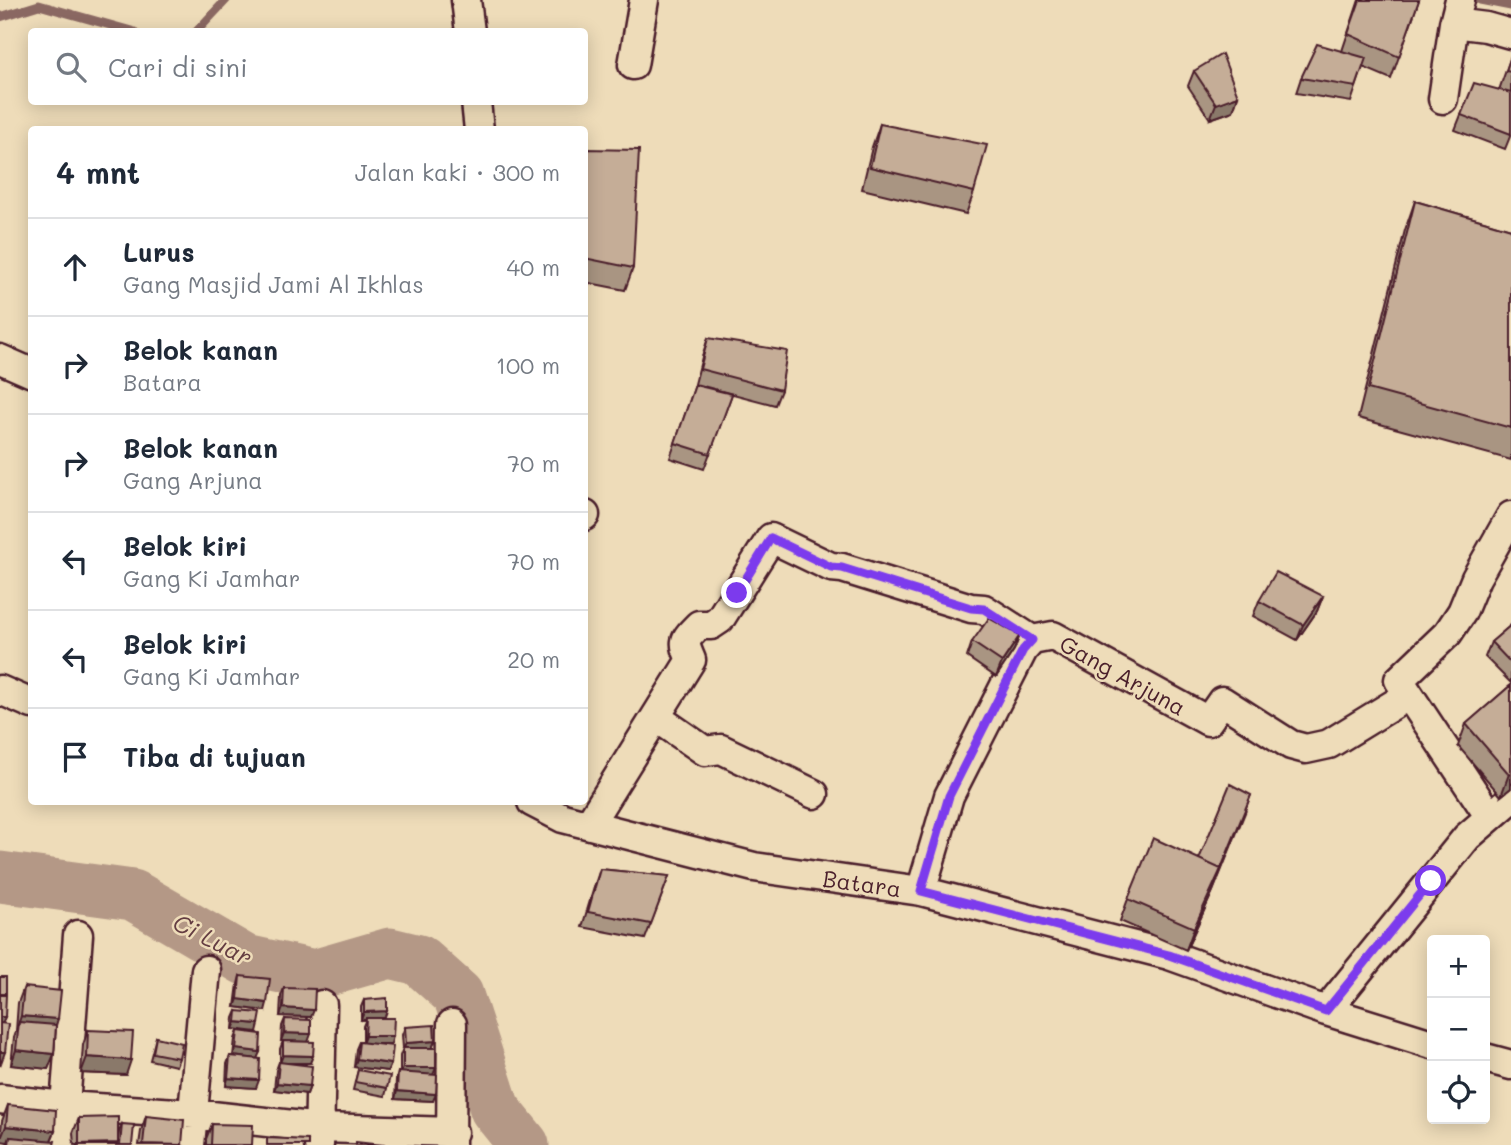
<!DOCTYPE html>
<html lang="id">
<meta charset="utf-8">
<style>
body{margin:0;font-family:Mali,sans-serif;background:#f6f6f7;color:#1f2937}
.controls{position:absolute;right:21px;bottom:21px;display:grid;overflow:hidden;border-radius:7px;box-shadow:0 4px 18px #0003}
.controls button{width:63px;height:63px;display:grid;place-items:center;padding:0;border:0;border-bottom:2px solid #e0e1e3;background:#fff;color:#1f2937;font:35px sans-serif}
.stop{position:absolute;width:21px;height:21px;margin:-16px;border:5px solid #7c3aed;border-radius:50%;background:#fff}
.stop.end{background:#7c3aed;border-color:#fff;box-shadow:0 2px 7px #0008}
.list{margin:0;padding:0;list-style:none}
h2{display:flex;justify-content:space-between;align-items:center;height:91px;margin:0;padding:0 28px;font-size:30px}
h2 small{font-size:23px;font-weight:400;color:#747a83}
.list li{display:grid;grid-template-columns:46px 1fr auto;gap:21px;align-items:center;box-sizing:border-box;height:98px;padding:0 28px;border-top:2px solid #e0e1e3}
.list b{display:block;font-size:26px;white-space:nowrap}
.list p{margin:0;font-size:23px;white-space:nowrap;color:#747a83}
.list em{font-size:23px;font-style:normal;color:#747a83}
.icon{flex:none;width:38px;height:38px;fill:none;stroke:currentColor;stroke-width:2;stroke-linecap:round;stroke-linejoin:round}
.map{position:relative;flex:none;width:1511px;height:1145px;overflow:hidden}
.search{position:absolute;background:#fff;box-shadow:0 4px 18px #0003;left:28px;top:28px;width:560px;height:77px;display:flex;align-items:center;gap:18px;box-sizing:border-box;padding:0 24px;border-radius:7px;color:#747a83;font-size:26px}
.panel{position:absolute;background:#fff;box-shadow:0 4px 18px #0003;left:28px;top:126px;width:560px;height:679px;border-radius:7px}
.map>svg:first-child{display:block}
.lines{fill:none;stroke-linecap:round;stroke-linejoin:round}
.stream{stroke:#8a6862;stroke-width:9}
.river{stroke:#b49886;stroke-width:51}
.minor-casing{stroke:#4a1f2b;stroke-width:33}
.minor{stroke:#eedcb9;stroke-width:28}
.wall{fill:#a99582;stroke:#4a1f2b;stroke-width:2}
.shaded-wall{fill:#8a796a;stroke:#4a1f2b;stroke-width:2}
.building{fill:#c5ad97;stroke:#4a1f2b;stroke-width:2}
.route{stroke:#7c3aed;stroke-width:9}
.labels{text-anchor:middle;dominant-baseline:central;stroke-width:5;stroke-linejoin:round;paint-order:stroke}
.street-label{font-size:23px;fill:#4a1f2b;stroke:#eedcb9}
.water-label{font-size:24px;font-style:italic;fill:#643d42;stroke:#eedcb9}
</style>
<div class="map">
<svg width="1511" height="1145" viewBox="0 0 1511 1145">
<rect width="100%" height="100%" fill="#eedcb9"/>
<filter id="ink" filterUnits="userSpaceOnUse"><feTurbulence type="fractalNoise" baseFrequency=".0143" numOctaves="2"/><feDisplacementMap in="SourceGraphic" scale="14" xChannelSelector="R" yChannelSelector="G"/><feConvolveMatrix kernelMatrix="1 2 1 2 8 2 1 2 1" color-interpolation-filters="sRGB"/></filter>
<g filter="url(#ink)">
<g class="lines">
<!-- stream -->
<path class="stream" d="M1480,0L1511,6
M0,17L39,5L135,32
M196,32L226,0"/>
<!-- river -->
<path class="river" d="M0,877L133,895L245,960L314,975L390,953L419,960L458,995L495,1109L524,1145"/>
<defs>
<path id="minor" d="M466,0L470,32
M1454,23L1486,27L1511,34
M633,65L644,0
M1443,99L1454,23L1460,0
M476,102L479,130
M0,359L32,373
M584,516L585,515
M0,690L32,704
M656,717L705,751L721,749L814,794
M532,802L563,818L754,867L921,891L1169,955L1326,1011L1432,1044
M1490,817L1399,680L1448,633L1462,612L1476,578L1511,516
M589,824L691,660C683,641 683,641 699,625H711L720,619L771,538L831,567L842,568L971,608L984,609L1032,640
M921,891L949,796L1023,650L1032,640L1053,636L1208,721L1222,701L1291,745L1306,749L1329,744L1409,695
M1326,1011L1467,837L1511,799
M1485,1058L1511,1065
M0,1099L64,1106L194,1114L321,1128L453,1132
M62,1145L78,935
M190,1145L206,970
M319,1145L322,1005
M451,1145L452,1024"/>
</defs>
<!-- minor casing -->
<use href="#minor" class="minor-casing"/>
<!-- minor -->
<use href="#minor" class="minor"/>
</g>
<!-- wall -->
<path class="wall" d="M1359,0H1419L1391,79L1363,67L1351,102L1296,93L1301,78L1342,51Z
M1511,56V134L1505,149L1455,130L1461,115L1499,90Z
M1194,71L1238,96L1233,111L1210,119L1188,86Z
M880,124L974,192L966,214L862,189L872,147Z
M584,149L633,268L625,290L584,282Z
M1415,201L1511,229V460L1358,418L1405,230Z
M708,338L781,390L775,405L695,384L703,353Z
M695,385L732,394L704,469L670,458Z
M1323,596L1317,611L1297,640L1253,616L1259,601Z
M1511,625V683L1485,657L1491,642Z
M1020,635L1014,650L996,677L967,657L972,642Z
M1511,685V788L1501,796L1458,746L1466,724Z
M1246,810L1213,891L1186,950L1120,921L1128,899L1199,859Z
M600,869L669,876L645,939L582,927L595,884Z
M240,976L265,1011L235,1007L238,984Z
M24,987L56,1025L54,1054L48,1069L11,1065L14,1037L16,1031L18,1003Z
M284,988L311,1017L280,1016L281,996Z
M364,1000L385,1018L391,1044H374L391,1064L388,1071L354,1067L356,1049L359,1042H363V1026L366,1019L361,1020V1007Z
M237,1011L257,1032L233,1029L234,1018Z
M285,1019L308,1042L281,1041L282,1026Z
M405,1027L435,1041L432,1048L433,1101L395,1099L396,1080L398,1072H400V1056L403,1048L402,1035Z
M88,1030L126,1075L81,1073L83,1045Z
M238,1031L257,1058L256,1088L226,1086L227,1064L230,1056H233L235,1039Z
M156,1037L179,1058L176,1066L150,1060Z
M283,1041L310,1063H286L310,1086L307,1094L274,1090L276,1070L279,1062H280V1049Z
M358,1070L387,1088L385,1096L353,1090Z
M8,1105L55,1131L51,1141L54,1145H7L8,1142L0,1140L2,1121Z
M146,1116L182,1145H139L141,1131Z
M79,1118L118,1139L119,1132L122,1124L132,1145H74L73,1133Z
M212,1124L252,1145H206V1139Z"/>
<!-- shaded-wall -->
<path class="shaded-wall" d="M1238,96L1233,111L1210,119L1216,104Z
M1323,596L1317,611L1297,640L1303,625Z
M1020,635L1014,650L996,677L1002,662Z
M1511,773V788L1501,796L1509,774Z
M1251,795L1213,891L1186,950L1194,928Z
M238,999L267,1003L265,1011L235,1007Z
M283,1008L314,1010L311,1017L280,1016Z
M387,1011L384,1019L361,1020L364,1012Z
M21,1016L58,1019L53,1034L19,1022L16,1031Z
M0,1017H5L0,1030Z
M236,1022L259,1024L257,1032L233,1029Z
M284,1033L311,1034L308,1042L281,1041Z
M365,1036H393L391,1044H362Z
M435,1041L432,1048L403,1051L406,1043Z
M236,1049L260,1052L257,1059L233,1056Z
M16,1050L54,1054L48,1069L11,1065Z
M0,1052H5L0,1066Z
M283,1055L313,1056L310,1063H280Z
M87,1057L131,1060L126,1075L81,1073Z
M357,1059L391,1064L388,1071L354,1067Z
M403,1068H436L433,1075L400,1076Z
M228,1078L259,1080L256,1088L226,1086Z
M277,1083L310,1086L307,1094L274,1090Z
M397,1091L436,1094L433,1101L395,1099Z
M6,1126L55,1131L49,1145L10,1137L8,1142L0,1141Z
M118,1143V1145H79V1144Z"/>
<!-- building -->
<path class="building" d="M1360,0H1419L1399,57L1348,34Z
M1317,44L1366,58L1356,87L1301,78Z
M1222,54L1238,96L1216,104L1194,71Z
M1511,56V72L1506,71Z
M1474,83L1511,93V134L1461,115Z
M880,124L987,145L974,192L870,167Z
M584,149L639,150L633,268L584,258Z
M1415,201L1511,229V428L1368,389Z
M708,338L787,351L781,390L700,369Z
M695,385L732,394L710,454L675,443Z
M1276,572L1323,596L1303,625L1259,601Z
M989,618L1020,635L1002,662L972,642Z
M1511,625V663L1491,642Z
M1511,685V773L1509,774L1466,724Z
M1230,784L1251,795L1218,876L1221,869L1199,859Z
M1153,838L1221,869L1194,928L1128,899Z
M600,869L669,876L651,924L588,912Z
M240,976L270,979L267,1003L238,999Z
M0,977H6V994H0Z
M24,987L61,991L58,1019L21,1016Z
M284,988L315,989L314,1010L283,1008Z
M0,995H6L5,1017H0Z
M387,998V1011L364,1012V1000Z
M237,1011L261,1013L259,1024L236,1022Z
M366,1018H394L393,1036H365Z
M285,1019L311,1020V1034L284,1033Z
M19,1022L56,1025L54,1054L16,1050Z
M0,1023L8,1024L5,1052H0Z
M434,1025L435,1041L406,1043L405,1027Z
M88,1030L133,1032L131,1060L87,1057Z
M238,1031L261,1034L260,1052L236,1049Z
M156,1037L182,1043L179,1058L153,1053Z
M283,1041L314,1042L313,1056L283,1055Z
M359,1042L393,1046L391,1064L357,1059Z
M403,1048H436V1068H403Z
M230,1056L260,1059L259,1080L228,1078Z
M279,1062L312,1066L310,1086L277,1083Z
M358,1070L390,1076L387,1088L355,1082Z
M398,1072L437,1075L436,1094L397,1091Z
M8,1105L56,1110L55,1131L6,1126Z
M146,1116L184,1120L182,1145L143,1144Z
M118,1117V1143L79,1144V1118Z
M122,1124L134,1125L132,1145H120Z
M212,1124L253,1125L252,1145H211Z
M10,1137L55,1141L54,1145H9Z
M267,1138L308,1140V1145H267Z
M356,1142L382,1145H356Z"/>
</g>
<g class="lines" filter="url(#ink)">
<!-- route -->
<path class="route" d="M737,593L771,538L831,567L842,568L971,608L984,609L1032,640L1023,650L949,796L921,891L1169,955L1326,1011L1431,881"/>
</g>
<g class="labels">
<!-- street labels -->
<g class="street-label">
<text transform="translate(1123 675) rotate(29)">Gang Arjuna</text>
<text transform="translate(862 883) rotate(8)">Batara</text>
</g>
<!-- water labels -->
<g class="water-label">
<text transform="translate(213 939) rotate(27)">Ci Luar</text>
</g>
</g>
</svg>
<div class="controls">
<button>+</button>
<button>−</button>
<button><svg class="icon" aria-label="locate" viewBox="0 0 24 24"><circle cx="12" cy="12" r="6"/><path d="M12 2v4M12 18v4M2 12h4M18 12h4"/></svg></button>
</div>
<div class="stop" style="left:1431px;top:881px"></div>
<div class="stop end" style="left:737px;top:593px"></div>
<div class="search"><svg class="icon" aria-label="search" viewBox="0 0 24 24"><circle cx="10" cy="10" r="6"/><path d="M15 15l6 6"/></svg>Cari di sini</div>
<section class="panel">
<h2>4 mnt<small>Jalan kaki · 300 m</small></h2>
<ul class="list">
<li><svg class="icon" aria-label="ahead" viewBox="0 0 24 24"><path d="M12 20V5M6 11l6-6 6 6"/></svg><div><b>Lurus</b><p>Gang Masjid Jami Al Ikhlas</p></div><em>40 m</em></li>
<li><svg class="icon" aria-label="right" viewBox="0 0 24 24"><path d="M7 20v-9h11M14 6l5 5-5 5"/></svg><div><b>Belok kanan</b><p>Batara</p></div><em>100 m</em></li>
<li><svg class="icon" aria-label="right" viewBox="0 0 24 24"><path d="M7 20v-9h11M14 6l5 5-5 5"/></svg><div><b>Belok kanan</b><p>Gang Arjuna</p></div><em>70 m</em></li>
<li><svg class="icon" aria-label="left" viewBox="0 0 24 24"><path d="M17 20v-9H6M10 6l-5 5 5 5"/></svg><div><b>Belok kiri</b><p>Gang Ki Jamhar</p></div><em>70 m</em></li>
<li><svg class="icon" aria-label="left" viewBox="0 0 24 24"><path d="M17 20v-9H6M10 6l-5 5 5 5"/></svg><div><b>Belok kiri</b><p>Gang Ki Jamhar</p></div><em>20 m</em></li>
<li><svg class="icon" aria-label="arrive" viewBox="0 0 24 24"><path d="M6 21V4h12l-3 4 3 4H6"/></svg><div><b>Tiba di tujuan</b></div></li>
</ul>
</section>
</div>
